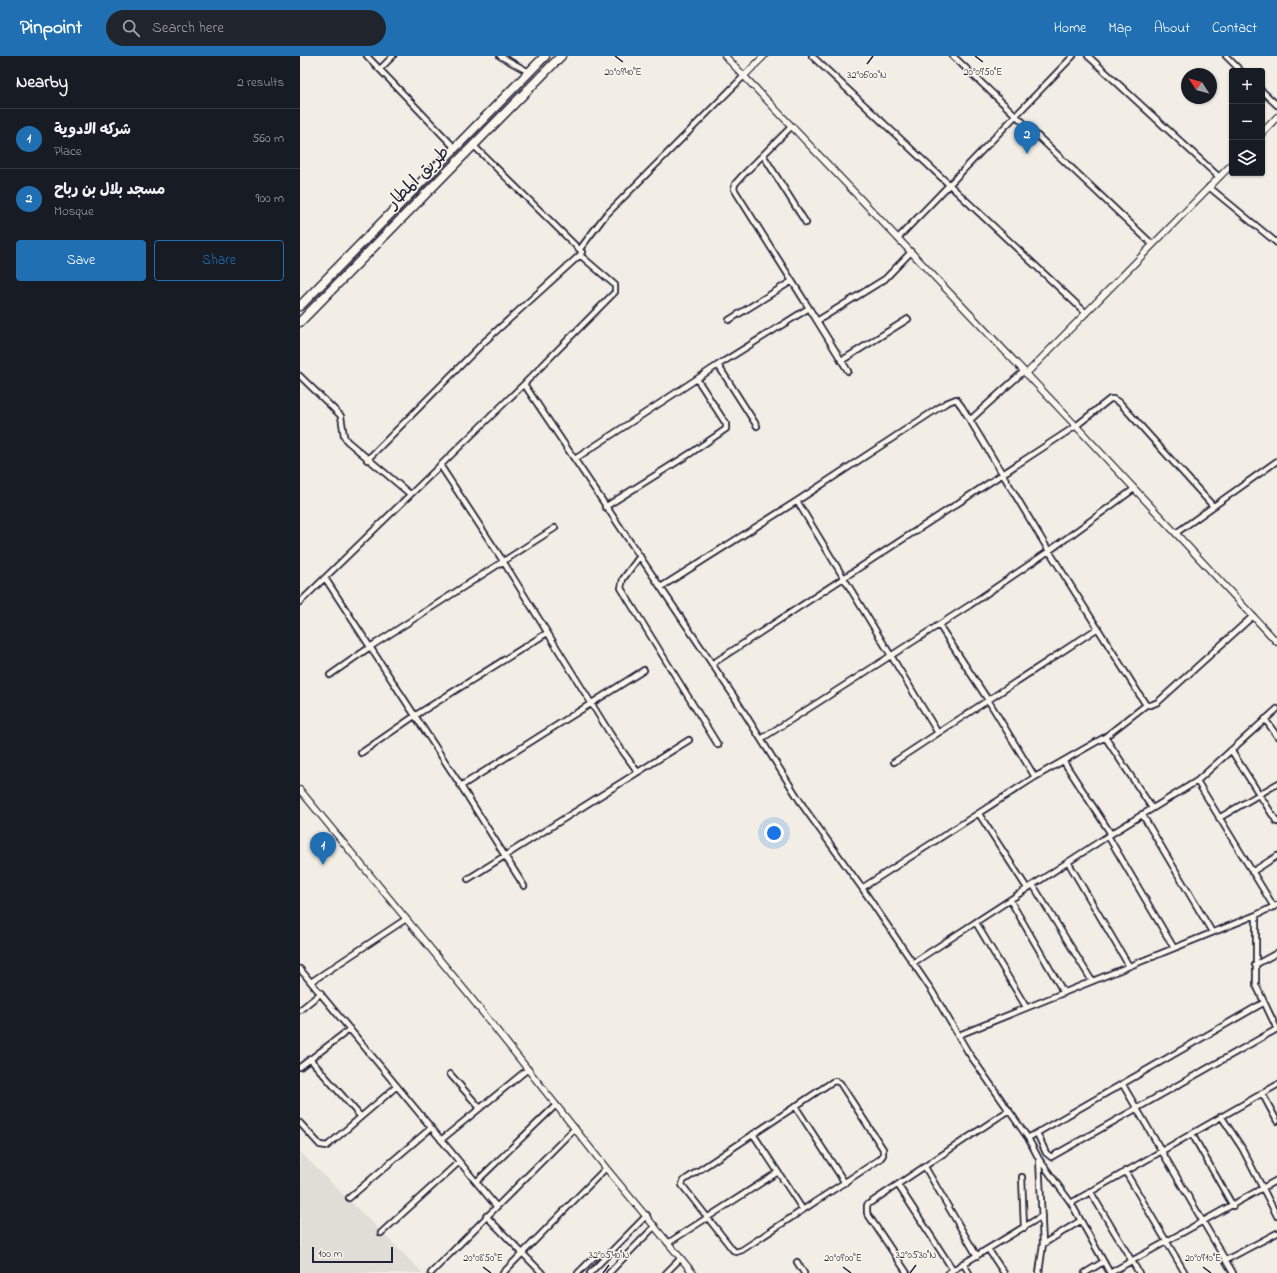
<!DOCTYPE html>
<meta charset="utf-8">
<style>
body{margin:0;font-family:"Indie Flower","Playpen Sans Arabic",sans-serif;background:#20242c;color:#f1f3f6}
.controls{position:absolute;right:12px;top:12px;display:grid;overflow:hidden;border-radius:4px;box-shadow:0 1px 3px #0004}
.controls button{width:36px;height:36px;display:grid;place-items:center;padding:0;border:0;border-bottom:1px solid #363941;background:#171b24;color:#f1f3f6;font:20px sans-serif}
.compass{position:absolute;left:881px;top:12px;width:36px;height:36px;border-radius:50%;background:#171b24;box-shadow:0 1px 3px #0004;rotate:306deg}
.scale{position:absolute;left:12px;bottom:10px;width:81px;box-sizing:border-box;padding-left:4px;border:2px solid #22223b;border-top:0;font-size:11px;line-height:14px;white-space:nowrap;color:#22223b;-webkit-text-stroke:3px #fbf7ec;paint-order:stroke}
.you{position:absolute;left:474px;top:777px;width:14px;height:14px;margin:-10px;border:3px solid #fff;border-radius:50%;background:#1a73e8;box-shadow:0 0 0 6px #1a73e833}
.badge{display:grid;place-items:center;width:26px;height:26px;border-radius:50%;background:#1f6fb2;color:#fff;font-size:13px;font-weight:700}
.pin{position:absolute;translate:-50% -33px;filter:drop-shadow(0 1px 2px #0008)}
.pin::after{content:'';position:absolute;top:21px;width:14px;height:12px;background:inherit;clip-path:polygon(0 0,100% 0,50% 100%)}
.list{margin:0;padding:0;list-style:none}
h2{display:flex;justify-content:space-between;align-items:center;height:52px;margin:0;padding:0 16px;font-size:17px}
h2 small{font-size:13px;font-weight:400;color:#9ea1a6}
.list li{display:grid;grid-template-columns:26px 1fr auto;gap:12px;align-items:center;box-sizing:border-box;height:60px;padding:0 16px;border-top:1px solid #363941}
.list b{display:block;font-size:15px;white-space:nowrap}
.list p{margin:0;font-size:13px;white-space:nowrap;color:#9ea1a6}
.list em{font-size:13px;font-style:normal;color:#9ea1a6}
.actions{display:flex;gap:8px;padding:12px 16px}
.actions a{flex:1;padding:9px 0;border:1px solid #1f6fb2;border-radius:4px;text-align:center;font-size:14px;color:#1f6fb2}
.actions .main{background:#1f6fb2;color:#fff}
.icon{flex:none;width:22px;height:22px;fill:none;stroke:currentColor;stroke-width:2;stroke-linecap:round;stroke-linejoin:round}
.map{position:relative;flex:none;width:977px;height:1217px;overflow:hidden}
header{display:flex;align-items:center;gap:24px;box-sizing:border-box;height:56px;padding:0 20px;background:#1f6fb2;color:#fff}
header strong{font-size:19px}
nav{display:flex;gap:22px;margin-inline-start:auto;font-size:14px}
.search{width:280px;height:36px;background:#20242c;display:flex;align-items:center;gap:10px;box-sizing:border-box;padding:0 14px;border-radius:22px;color:#9ea1a6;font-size:15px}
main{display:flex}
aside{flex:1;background:#171b24}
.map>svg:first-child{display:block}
.built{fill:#e0dcd6}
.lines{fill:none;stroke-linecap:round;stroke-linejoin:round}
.minor-casing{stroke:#22223b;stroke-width:8}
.tertiary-casing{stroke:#22223b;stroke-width:8}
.trunk-casing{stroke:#22223b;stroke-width:11}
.minor{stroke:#fbf7ec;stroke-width:4.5}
.tertiary{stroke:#fbf7ec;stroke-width:5.5}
.trunk{stroke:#fbf7ec;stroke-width:8}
.ticks{fill:none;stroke:#22223b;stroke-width:1.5}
.labels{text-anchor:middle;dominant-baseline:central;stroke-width:3;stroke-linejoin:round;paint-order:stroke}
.street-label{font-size:18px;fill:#22223b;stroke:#fbf7ec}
.ticks-label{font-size:10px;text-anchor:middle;fill:#22223b;stroke:#fbf7ec;stroke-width:3;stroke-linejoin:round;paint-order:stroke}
</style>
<header>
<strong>Pinpoint</strong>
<div class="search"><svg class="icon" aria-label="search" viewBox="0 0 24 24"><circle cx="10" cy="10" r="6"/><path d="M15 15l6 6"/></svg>Search here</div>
<nav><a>Home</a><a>Map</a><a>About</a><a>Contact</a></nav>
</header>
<main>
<aside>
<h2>Nearby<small>2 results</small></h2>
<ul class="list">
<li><span class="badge">1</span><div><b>شركه الادوية</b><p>Place</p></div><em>560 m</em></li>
<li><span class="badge">2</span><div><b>مسجد بلال بن رباح</b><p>Mosque</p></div><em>900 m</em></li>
</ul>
<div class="actions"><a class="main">Save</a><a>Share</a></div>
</aside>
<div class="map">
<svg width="977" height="1217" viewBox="0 0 977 1217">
<rect width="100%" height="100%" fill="#f2eee5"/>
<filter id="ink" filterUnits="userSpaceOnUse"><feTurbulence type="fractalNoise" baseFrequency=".025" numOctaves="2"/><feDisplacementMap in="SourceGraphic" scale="8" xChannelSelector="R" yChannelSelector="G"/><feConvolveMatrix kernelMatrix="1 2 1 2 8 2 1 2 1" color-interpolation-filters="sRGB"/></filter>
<g filter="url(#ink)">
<!-- built -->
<path class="built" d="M0,1096L123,1217H0Z"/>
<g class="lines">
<defs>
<path id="minor" d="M67,0L154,91
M200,0L229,16
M512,0L786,257
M653,0L852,188
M788,0L919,121
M926,0L941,15
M80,13L93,0
M962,35L977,49
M463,99L506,167
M909,131L977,187
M598,182L773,0
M280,193L304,161L444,20
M509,252L548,315
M429,264L492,225
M517,265L585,223L611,196
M541,305L608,263
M418,309L509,252L434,133L435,128L442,120L492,70
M0,320L41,360L44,380L47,385L110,438
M224,328L435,642L505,753L562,832L632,935L668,996L728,1082L739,1103L771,1147L810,1217
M670,364L724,315
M275,403L418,309L457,370
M67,404L183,287L280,199L282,196L173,89
M140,409L203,505L311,679L337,715
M497,445L638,677L594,706
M305,451L391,397L426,373V368L397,323
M876,477L977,405
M340,500L323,523L321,532L418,689
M25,522L161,730L224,830
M361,531L497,445L646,347L656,343L662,351L749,495L846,649
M0,546L224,328L315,236V229L280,199
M639,569L688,644L735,721
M412,608L776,370L810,343H813L820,347L913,450
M30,619L70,591L255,472
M965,663L977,680
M638,677L798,572
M805,681L852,752
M461,683L670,549L749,495L834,433
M931,694L977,766
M61,697L116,659L247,577
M764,706L811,778
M897,725L974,851
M161,730L344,614
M679,758L727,832
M842,758L912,876
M919,762L977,728
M808,780L874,892
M768,806L829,910
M952,816L977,800
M168,823L389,684
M733,829L792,925
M562,832L735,721L805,681L846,649H851L858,646L953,560
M710,844L764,937
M956,859V929L977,973
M676,867L726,951
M613,907L811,778L897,725L977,653
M955,909L977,897
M0,913L196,1150
M11,926L106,863
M0,954L21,937
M659,979L956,859L977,849
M10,1003L61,1061
M0,1011L50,973
M150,1018L180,1052
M536,1025L540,1027L583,1093V1099L580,1103L442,1194L436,1196L433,1194L382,1129L383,1125L532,1026Z
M823,1029L933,1217
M962,1037L977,1065
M495,1050L545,1127
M921,1060L942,1092L977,1160
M0,1067L20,1089L27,1090L97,1030
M737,1077L746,1097L751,1101L977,973
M453,1078L503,1154
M892,1078L933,1150
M728,1082L963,947
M141,1084L228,1013
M625,1111L677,1200
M825,1115L885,1217
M722,1121L724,1172
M176,1126L256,1049
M598,1129L653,1214
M790,1135L839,1217
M49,1142L131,1072
M771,1147L977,1029
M186,1160L242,1217
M81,1177L159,1106
M368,1187L478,1116
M743,1188L780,1165
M688,1193L704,1217
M926,1204L977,1177
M497,1206L504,1217
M663,1207L669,1217
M131,1217L275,1072
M203,1217L306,1112
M278,1217L294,1201
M290,1217L347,1159
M309,1217L355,1170
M366,1217L381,1202
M607,1217L567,1157V1149L709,1054
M648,1217L742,1160
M739,1217L743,1188L739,1103
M785,1217L803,1206
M810,1217L977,1124"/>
<path id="tertiary" d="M425,0L776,370L977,586
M444,20L464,0
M962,77L977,61
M726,318L932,108
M0,734L168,938L306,1112L393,1217"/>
<path id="trunk" d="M0,250L245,0
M0,266L261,0"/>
</defs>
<!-- minor casing -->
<use href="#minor" class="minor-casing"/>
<!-- tertiary casing -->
<use href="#tertiary" class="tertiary-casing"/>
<!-- trunk casing -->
<use href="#trunk" class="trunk-casing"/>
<!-- minor -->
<use href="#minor" class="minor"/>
<!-- tertiary -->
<use href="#tertiary" class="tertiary"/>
<!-- trunk -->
<use href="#trunk" class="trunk"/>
</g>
</g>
<!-- ticks -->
<path class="ticks" d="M315,0L323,6M675,0L683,6M567,8L573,0M183,1211L191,1217M543,1211L551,1217M903,1211L911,1217M303,1217L309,1209M610,1217L616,1209"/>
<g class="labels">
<!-- street labels -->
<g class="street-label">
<text transform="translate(119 122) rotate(-45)">طريق المطار</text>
</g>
</g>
<g class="ticks-label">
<text x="323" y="19">20°09'40"E</text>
<text x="683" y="19">20°09'50"E</text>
<text x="567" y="22">32°06'00"N</text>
<text x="309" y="1202">32°05'40"N</text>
<text x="616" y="1202">32°05'30"N</text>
<text x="183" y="1205">20°08'50"E</text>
<text x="543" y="1205">20°09'00"E</text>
<text x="903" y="1205">20°09'10"E</text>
</g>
</svg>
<div class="controls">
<button>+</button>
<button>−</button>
<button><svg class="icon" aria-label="layers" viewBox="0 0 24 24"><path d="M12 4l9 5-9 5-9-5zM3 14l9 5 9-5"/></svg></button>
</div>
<svg class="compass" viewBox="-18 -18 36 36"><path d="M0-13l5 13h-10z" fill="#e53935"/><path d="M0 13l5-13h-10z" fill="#9ea1a6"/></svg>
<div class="scale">100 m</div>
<div class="you"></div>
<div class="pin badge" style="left:23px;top:809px">1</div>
<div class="pin badge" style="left:727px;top:98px">2</div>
</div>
</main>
